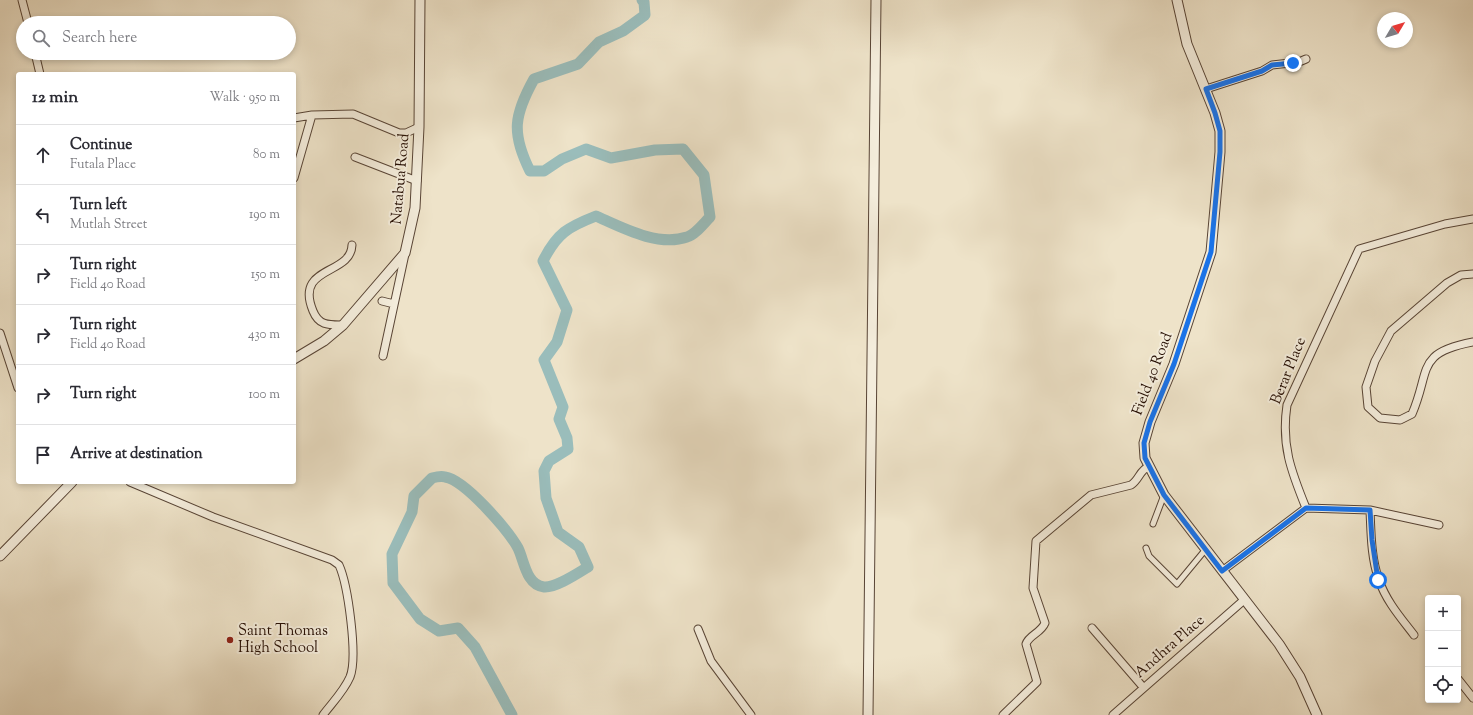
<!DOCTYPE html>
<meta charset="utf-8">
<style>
body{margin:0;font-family:"Sorts Mill Goudy",serif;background:#f2f2f3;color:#2b2b33}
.controls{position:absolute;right:12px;bottom:12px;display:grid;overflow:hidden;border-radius:4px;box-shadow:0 2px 6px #0003}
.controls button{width:36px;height:36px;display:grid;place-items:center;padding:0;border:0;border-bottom:1px solid #e1e1e2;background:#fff;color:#2b2b33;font:20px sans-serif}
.compass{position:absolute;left:1377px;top:12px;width:36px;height:36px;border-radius:50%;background:#fff;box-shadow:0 2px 6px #0003;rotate:52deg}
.stop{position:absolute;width:12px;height:12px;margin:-9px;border:3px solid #1a73e8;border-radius:50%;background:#fff}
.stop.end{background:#1a73e8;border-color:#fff;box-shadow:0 1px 4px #0008}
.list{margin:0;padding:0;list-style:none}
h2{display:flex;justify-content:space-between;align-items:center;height:52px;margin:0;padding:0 16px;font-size:17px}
h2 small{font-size:13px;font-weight:400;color:#7c7c81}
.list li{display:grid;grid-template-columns:26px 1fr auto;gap:12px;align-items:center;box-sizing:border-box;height:60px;padding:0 16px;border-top:1px solid #e1e1e2}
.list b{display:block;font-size:15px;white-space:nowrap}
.list p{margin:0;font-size:13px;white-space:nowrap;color:#7c7c81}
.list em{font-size:13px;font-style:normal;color:#7c7c81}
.icon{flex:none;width:22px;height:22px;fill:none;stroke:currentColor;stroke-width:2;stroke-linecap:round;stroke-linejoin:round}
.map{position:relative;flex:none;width:1473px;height:715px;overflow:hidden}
.search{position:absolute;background:#fff;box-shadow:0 2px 6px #0003;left:16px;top:16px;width:280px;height:44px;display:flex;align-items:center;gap:10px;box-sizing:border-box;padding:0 14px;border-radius:22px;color:#7c7c81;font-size:15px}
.panel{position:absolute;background:#fff;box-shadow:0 2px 6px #0003;left:16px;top:72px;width:280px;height:412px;border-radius:4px}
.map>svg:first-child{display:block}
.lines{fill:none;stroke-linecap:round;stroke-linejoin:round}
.river{stroke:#9abdbb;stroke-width:11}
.pedestrian-casing{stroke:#584435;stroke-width:7}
.minor-casing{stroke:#584435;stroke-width:9}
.tertiary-casing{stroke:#584435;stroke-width:11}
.pedestrian{stroke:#f4eddc;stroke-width:5}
.minor{stroke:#f4eddc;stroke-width:7}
.tertiary{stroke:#f4eddc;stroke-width:9}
.route{stroke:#1a73e8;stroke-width:5}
.poi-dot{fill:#8f2418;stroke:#f4eddc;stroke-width:1.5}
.labels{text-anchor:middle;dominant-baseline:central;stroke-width:4;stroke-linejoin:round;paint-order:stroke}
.street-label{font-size:15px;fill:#260f04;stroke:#f4eddc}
.poi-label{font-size:15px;fill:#260f04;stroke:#f4eddc;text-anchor:start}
</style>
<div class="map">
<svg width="1473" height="715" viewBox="0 0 1473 715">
<rect width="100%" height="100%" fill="#eee3c9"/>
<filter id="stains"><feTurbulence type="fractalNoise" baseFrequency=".005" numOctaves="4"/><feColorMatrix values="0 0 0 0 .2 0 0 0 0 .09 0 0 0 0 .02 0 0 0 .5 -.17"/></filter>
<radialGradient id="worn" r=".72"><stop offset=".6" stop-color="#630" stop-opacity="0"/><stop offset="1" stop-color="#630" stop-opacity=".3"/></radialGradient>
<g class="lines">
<!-- river -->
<path class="river" d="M512,715L475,647L458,628L439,631L420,619L393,583L392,554L412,512L414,496L432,478C436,477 441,476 445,477C465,480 508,530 518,548C524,560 526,585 544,587C556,588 578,573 588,567L579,547L558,532L546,498L544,471L549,461L568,449L567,438L559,419L563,407L544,360L557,342L567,310L543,261C557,233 568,227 596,216C623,228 658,247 687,237C695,235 704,223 710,217L704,175L683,149L655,150L611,158L586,149L562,159L544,171H530C511,133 514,115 534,79L578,64L599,42L623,31L645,15L644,2L642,0"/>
<defs>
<path id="pedestrian" d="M1153,524L1164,495
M1146,548L1149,556L1177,584L1206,549"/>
<path id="minor" d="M22,0L28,23
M35,53L40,74
M1206,89L1262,71L1272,65L1299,62L1306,59
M294,118L312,115L353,114L399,133H406L419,127
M355,157L417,181
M294,178L312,115
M1473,274L1461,275L1447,283L1391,331L1375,361L1366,387L1368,407L1380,418L1400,420L1412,414C1431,370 1415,353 1473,342
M382,301L394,304
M343,325C329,325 319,326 313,311C294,265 351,276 352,245
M0,333L18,388
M383,356L405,254
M130,482L213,517L332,560L339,565C348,585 358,657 350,677C344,691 332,703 323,715
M1306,508C1291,471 1281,445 1287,405L1359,249L1445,224L1473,219
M1370,510C1371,532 1371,559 1379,580C1386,601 1401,618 1414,635
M1222,571L1306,508L1370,510L1439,525
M1092,628L1143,687
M698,629L711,661L751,715
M1458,679L1473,698
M1003,715L1037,682L1026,644C1029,635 1041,633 1045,623L1033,588L1036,541L1091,495L1131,485C1139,480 1140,470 1148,467
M1113,715L1244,600"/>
<path id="tertiary" d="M1177,0L1187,44L1215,113L1220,131V152L1211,252L1174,364L1150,422L1144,443L1145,458L1164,495L1279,644L1300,677L1317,715
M294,359L324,341L343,325L405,253L415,208L419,127L420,0
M0,556L72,482
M868,715L876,0"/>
</defs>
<!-- pedestrian casing -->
<use href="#pedestrian" class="pedestrian-casing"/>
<!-- minor casing -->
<use href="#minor" class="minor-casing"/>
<!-- tertiary casing -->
<use href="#tertiary" class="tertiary-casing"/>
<!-- pedestrian -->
<use href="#pedestrian" class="pedestrian"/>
<!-- minor -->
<use href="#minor" class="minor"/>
<!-- tertiary -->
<use href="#tertiary" class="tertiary"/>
</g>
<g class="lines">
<!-- route -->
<path class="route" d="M1293,63L1272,65L1262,71L1206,89L1215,113L1220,131V152L1211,252L1174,364L1150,422L1144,443L1145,458L1164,495L1222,571L1306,508L1370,510L1372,540L1378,580"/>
</g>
<!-- markers -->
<circle class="poi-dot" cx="230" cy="640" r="4"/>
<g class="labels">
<!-- street labels -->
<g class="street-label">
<text transform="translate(401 179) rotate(-85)">Natabua Road</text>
<text transform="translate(1289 371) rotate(-68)">Berar Place</text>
<text transform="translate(1153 374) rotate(-69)">Field 40 Road</text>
<text transform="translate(1170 647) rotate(-41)">Andhra Place</text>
</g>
<!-- poi labels -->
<g class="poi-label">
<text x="238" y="631">Saint Thomas<tspan x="238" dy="17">High School</tspan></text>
</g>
</g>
<rect width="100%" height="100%" filter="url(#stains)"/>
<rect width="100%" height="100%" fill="url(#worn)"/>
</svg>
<div class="controls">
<button>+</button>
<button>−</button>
<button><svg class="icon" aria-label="locate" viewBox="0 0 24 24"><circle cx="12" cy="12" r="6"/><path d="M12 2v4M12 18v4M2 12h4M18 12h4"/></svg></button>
</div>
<svg class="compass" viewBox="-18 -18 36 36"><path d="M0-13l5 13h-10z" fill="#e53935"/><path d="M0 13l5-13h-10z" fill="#7c7c81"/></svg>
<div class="stop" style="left:1378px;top:580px"></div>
<div class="stop end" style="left:1293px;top:63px"></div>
<div class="search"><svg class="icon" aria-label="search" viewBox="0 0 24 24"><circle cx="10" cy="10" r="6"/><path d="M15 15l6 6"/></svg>Search here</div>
<section class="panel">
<h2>12 min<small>Walk · 950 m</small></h2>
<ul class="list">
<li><svg class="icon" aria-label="ahead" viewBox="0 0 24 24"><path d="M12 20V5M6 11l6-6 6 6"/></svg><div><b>Continue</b><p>Futala Place</p></div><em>80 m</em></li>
<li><svg class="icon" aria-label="left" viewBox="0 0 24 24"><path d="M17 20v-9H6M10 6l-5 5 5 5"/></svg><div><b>Turn left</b><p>Mutlah Street</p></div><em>190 m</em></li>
<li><svg class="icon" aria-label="right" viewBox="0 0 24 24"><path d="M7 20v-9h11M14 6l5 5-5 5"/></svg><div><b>Turn right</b><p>Field 40 Road</p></div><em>150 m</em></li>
<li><svg class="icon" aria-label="right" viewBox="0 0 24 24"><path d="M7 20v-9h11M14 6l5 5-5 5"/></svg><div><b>Turn right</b><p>Field 40 Road</p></div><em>430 m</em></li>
<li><svg class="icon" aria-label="right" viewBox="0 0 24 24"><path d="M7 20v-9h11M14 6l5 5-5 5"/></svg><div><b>Turn right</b></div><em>100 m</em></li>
<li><svg class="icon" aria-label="arrive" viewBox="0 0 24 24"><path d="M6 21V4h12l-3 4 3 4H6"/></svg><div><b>Arrive at destination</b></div></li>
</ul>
</section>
</div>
